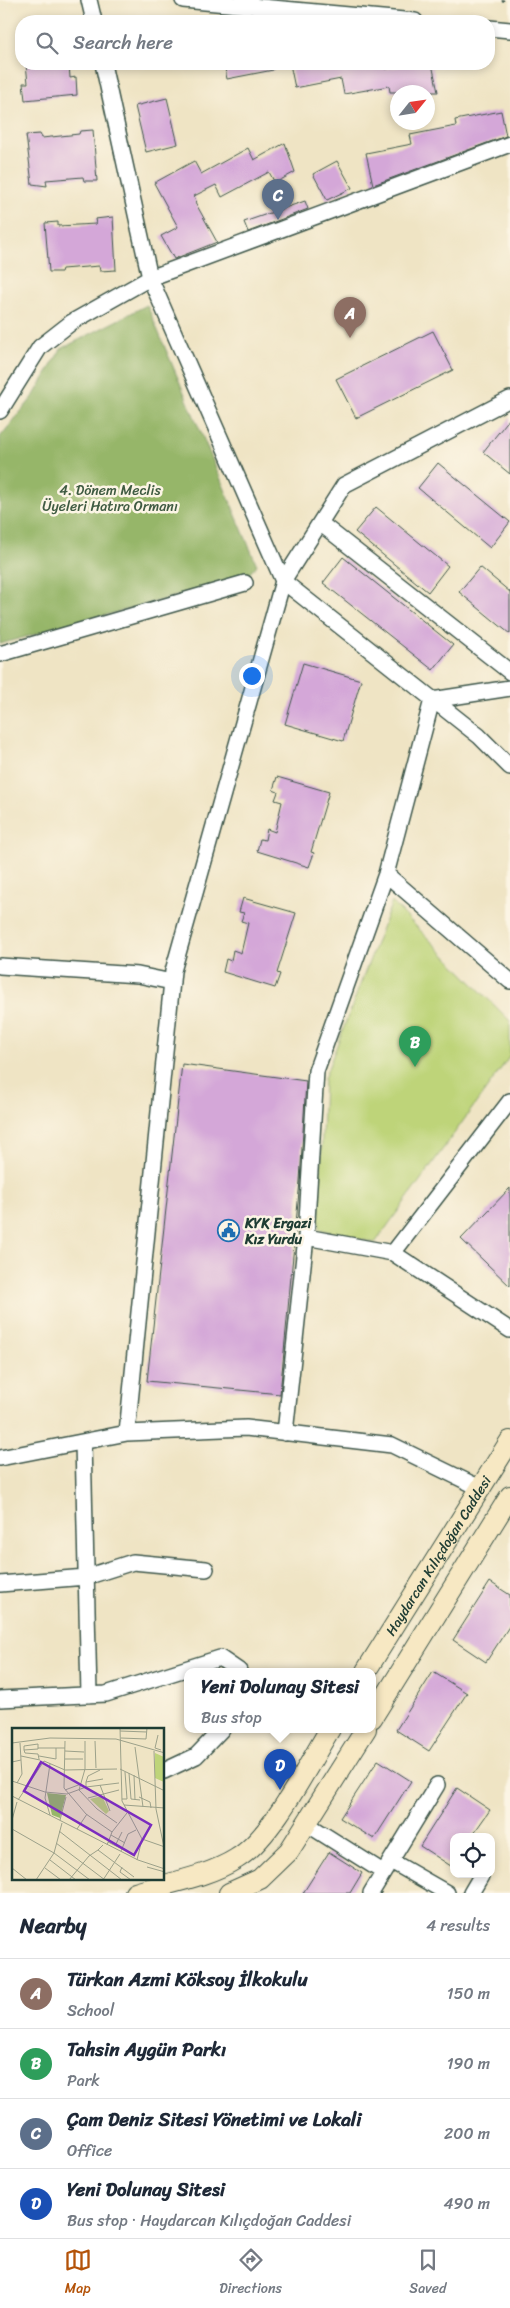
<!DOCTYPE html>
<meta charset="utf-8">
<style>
body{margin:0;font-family:Sriracha,sans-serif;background:#f6f6f7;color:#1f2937}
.controls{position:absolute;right:15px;bottom:15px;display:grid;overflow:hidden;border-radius:10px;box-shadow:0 2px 8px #0003}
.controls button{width:45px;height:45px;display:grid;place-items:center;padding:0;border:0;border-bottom:1px solid #e0e1e3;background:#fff;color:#1f2937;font:25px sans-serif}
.compass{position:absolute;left:390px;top:85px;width:45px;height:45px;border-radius:50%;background:#fff;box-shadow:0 2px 8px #0003;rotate:60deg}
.you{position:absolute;left:251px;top:675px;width:18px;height:18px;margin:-12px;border:4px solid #fff;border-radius:50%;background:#1a73e8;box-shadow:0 0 0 8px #1a73e833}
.badge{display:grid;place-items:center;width:32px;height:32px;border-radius:50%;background:#b45309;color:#fff;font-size:16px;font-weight:700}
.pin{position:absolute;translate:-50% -41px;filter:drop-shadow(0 1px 2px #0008)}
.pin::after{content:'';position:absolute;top:26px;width:18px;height:15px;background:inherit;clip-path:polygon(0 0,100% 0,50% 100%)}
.popup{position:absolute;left:184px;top:1668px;width:192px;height:65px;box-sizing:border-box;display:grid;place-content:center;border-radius:10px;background:#fff;filter:drop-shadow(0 1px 4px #0005);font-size:16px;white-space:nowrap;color:#747a83}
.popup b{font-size:19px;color:#1f2937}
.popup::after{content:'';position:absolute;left:50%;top:100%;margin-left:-10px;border:10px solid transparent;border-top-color:#fff}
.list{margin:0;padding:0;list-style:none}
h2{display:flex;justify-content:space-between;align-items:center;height:65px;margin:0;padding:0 20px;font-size:21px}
h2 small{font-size:16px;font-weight:400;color:#747a83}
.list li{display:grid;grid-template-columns:32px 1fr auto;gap:15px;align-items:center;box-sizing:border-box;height:70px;padding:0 20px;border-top:1px solid #e0e1e3}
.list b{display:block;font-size:19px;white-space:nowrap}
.list p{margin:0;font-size:16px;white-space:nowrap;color:#747a83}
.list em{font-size:16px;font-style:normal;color:#747a83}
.icon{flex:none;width:28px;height:28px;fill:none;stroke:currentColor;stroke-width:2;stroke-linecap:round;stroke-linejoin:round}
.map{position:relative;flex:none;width:510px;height:1893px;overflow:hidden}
.search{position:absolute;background:#fff;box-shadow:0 2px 8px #0003;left:15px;right:15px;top:15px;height:55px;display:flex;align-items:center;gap:12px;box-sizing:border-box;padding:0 18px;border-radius:20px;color:#747a83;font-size:19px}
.sheet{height:345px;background:#fff}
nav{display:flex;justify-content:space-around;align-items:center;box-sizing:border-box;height:70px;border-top:1px solid #e0e1e3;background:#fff;font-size:14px;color:#747a83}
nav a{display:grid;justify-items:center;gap:2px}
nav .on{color:#b45309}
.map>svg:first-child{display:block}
.green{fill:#bed479;stroke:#6e8856}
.forest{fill:#96b669;stroke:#5a7a4e}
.building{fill:#d4a7d8}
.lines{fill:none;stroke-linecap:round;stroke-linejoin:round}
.minor-casing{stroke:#3e564a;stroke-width:18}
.secondary-casing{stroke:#3e564a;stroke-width:22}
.path{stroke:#3e564a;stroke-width:2.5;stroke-dasharray:4 4;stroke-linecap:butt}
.minor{stroke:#fff;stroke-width:15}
.secondary{stroke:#f7e8c3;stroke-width:20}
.labels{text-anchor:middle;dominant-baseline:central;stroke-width:5;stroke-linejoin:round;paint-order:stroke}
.park-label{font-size:14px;fill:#3f5b42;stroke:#fcf5e5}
.poi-label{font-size:14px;font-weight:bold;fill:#1f3d34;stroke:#fcf5e5;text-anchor:start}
.street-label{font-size:14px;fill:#1f3d34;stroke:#fcf5e5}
.inset-road{fill:none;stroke:#9ca18a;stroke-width:1}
.view{fill:#7b2cbf;fill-opacity:0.15;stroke:#7b2cbf;stroke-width:2.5}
.inset-edge{fill:none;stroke:#1f3d34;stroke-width:2.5}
</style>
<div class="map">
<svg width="510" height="1893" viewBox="0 0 510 1893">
<rect width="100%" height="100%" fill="#fcf5e5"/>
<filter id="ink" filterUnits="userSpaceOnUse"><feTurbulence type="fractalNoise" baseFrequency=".02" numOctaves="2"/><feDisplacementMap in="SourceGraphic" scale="10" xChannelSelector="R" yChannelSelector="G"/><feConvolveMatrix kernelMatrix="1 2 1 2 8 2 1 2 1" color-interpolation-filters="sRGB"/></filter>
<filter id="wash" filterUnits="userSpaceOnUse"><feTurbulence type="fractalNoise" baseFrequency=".0096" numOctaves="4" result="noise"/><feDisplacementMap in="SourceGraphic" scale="20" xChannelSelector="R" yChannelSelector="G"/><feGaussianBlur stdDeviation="1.12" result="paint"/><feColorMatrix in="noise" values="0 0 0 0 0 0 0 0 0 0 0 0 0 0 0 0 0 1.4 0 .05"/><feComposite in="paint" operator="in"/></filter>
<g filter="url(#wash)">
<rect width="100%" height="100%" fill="#efe4c4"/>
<!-- green -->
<path class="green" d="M392,902L510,1021V1056L375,1243L319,1229L324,1079Z"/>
<!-- forest -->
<path class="forest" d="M147,305L257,565L246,577L0,644V437L33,397L61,349Z"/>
<g id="blocks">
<!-- building -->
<path class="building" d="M26,64H69L70,78L76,77L77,95L25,100L23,83H28Z
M224,64H273V70L227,79Z
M290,64H385L386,69L413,64H432L438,92H390L389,86L344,94L341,79L295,88Z
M167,98L178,144L146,152L135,106Z
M501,111L506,136L373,185L366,153L412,144L410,135L456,126L455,120Z
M93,130L97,181H84L83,177L46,180L47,186L32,184L26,135L40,134L42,138L79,134L80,131Z
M285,143L295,172L275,183L269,172L222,197L216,185L194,196L196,201L195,202L217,242L174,259L161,236L178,227L154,183L194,161L201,174L248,148L254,160Z
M337,161L352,188L327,200L313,174Z
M305,201L308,209L248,232L244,222Z
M113,217L116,270L100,271L99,266L62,269L61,272H49L45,223L58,222V226L96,224L95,219Z
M433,331L453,370L356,418L336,379Z
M510,418V474L483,452Z
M438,463L510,522L490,548L418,488Z
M376,507L448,566L428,592L355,532Z
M343,557L453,645L433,670L323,583Z
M480,567L510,592V634L459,592Z
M303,663L361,680L343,741L285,724Z
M277,777L329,792L311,852L314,853L309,867L257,851L260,839L265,840L267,829L275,832L282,802L275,800L278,792L273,790Z
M243,898L296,913L277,973L280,974L275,988L223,972L226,959L231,961L233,950L241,953L248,923L241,921L244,913L239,912Z
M182,1064L306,1081L300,1181L280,1394L147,1381Z
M510,1188V1286L461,1239Z
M490,1582L510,1595V1625L486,1662L453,1640Z
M433,1672L467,1693L429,1751L396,1730Z
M378,1760L411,1781L374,1839L340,1818Z
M457,1788L490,1810L471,1837H454V1868L420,1846Z
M329,1852L362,1873L350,1893H303Z"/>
</g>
</g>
<g filter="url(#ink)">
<use href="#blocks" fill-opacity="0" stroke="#3e564a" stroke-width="1"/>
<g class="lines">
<defs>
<path id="minor" d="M89,0L94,21
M183,0L415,21
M489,28L510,30
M103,64L150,278L283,581L479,736L510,767
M0,411L40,347L72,322L150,278L510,144
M320,523L510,672
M0,654L245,583
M386,874L510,981
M0,966L138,975L172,982
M306,1237L393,1253L510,1330
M393,1253L510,1101
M127,1433L246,1428L392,1445L480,1488
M285,1433L306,1237L316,1071L386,874L432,700L510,688
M83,1442L89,1695
M0,1458L127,1433L173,971L283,581L344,485L510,399
M0,1584L86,1577L133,1562L206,1569
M0,1699L106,1694L220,1658L239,1671
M164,1771L196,1756L222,1729
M307,1824L383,1872
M391,1861L447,1893
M371,1893L437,1785
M471,1893L481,1876"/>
<g id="secondary">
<path id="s1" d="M366,1671L510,1441"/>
<path d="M372,1718L510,1496"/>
<path d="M135,1893C168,1883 207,1877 236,1859C272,1838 308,1765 330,1729"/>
<path d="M229,1893L260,1879L289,1851L366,1729"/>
</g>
</defs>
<!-- minor casing -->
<use href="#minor" class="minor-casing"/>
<!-- secondary casing -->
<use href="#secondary" class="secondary-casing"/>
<!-- path -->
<path class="path" d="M502,0L504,1"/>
<!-- minor -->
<use href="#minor" class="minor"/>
<!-- secondary -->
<use href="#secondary" class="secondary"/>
</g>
</g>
<!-- icons -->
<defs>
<symbol id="civic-ring" viewBox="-11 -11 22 22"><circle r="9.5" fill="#fcf5e5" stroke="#1f6fb2" stroke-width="1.5"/><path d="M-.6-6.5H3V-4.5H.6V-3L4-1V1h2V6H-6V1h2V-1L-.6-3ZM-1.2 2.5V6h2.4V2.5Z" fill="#1f6fb2"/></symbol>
</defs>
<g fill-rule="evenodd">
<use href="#civic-ring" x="216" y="1218" width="25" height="25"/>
</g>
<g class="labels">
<!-- park labels -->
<g class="park-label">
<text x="110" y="490">4. Dönem Meclis<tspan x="110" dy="16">Üyeleri Hatıra Ormanı</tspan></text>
</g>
<!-- poi labels -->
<g class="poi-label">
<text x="245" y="1223">KYK Ergazi<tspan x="245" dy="16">Kız Yurdu</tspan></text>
</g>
<!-- street labels -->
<g class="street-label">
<text stroke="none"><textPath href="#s1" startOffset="136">Haydarcan Kılıçdoğan Caddesi</textPath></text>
</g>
</g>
<!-- overview -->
<g transform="translate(12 1728)">
<rect width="152" height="152" fill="#efe4c4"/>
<path d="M143,25L152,29V54L143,50ZM90,68L97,83L94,86L78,71Z" fill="#bed479"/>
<path d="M35,65L54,67L48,90L40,87Z" fill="#96b669"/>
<path class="inset-road" d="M108,0L110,73L130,111L125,132M108,3L135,4M146,7L143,20L149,22M109,10L134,11L135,0M53,13L52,60L74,86L100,104L95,117M73,13V41L67,62L85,81L105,95M83,13L84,40M0,15L38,10L104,11L153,25M123,19L131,79M26,20H44M12,22L26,21V16L12,18V22L13,25L26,26L27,31M53,23L72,24M142,23L144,81L152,119M9,28L28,32M27,28L44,31V20H53M53,31H71M0,34L9,32L8,15M108,41L153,63M117,45L119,71L128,72M122,47L123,72M0,53L33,64L55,66L74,59L107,55M74,54L76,48L88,42M5,55L10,46L9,32M88,57L98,83M74,59V54L91,51M53,62L69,56M0,68L126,132L153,141M127,69L138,74L139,80M76,70L107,62M110,71H115L113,44M6,72L32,33L53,42L105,41M112,77L153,80M38,87L33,70L38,36M0,92L5,74M48,92L54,69M0,101L42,125L78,152M65,101L75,86M47,103L110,152M100,104L115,85M99,107L113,115M130,111L153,119M96,114L122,127M44,115L93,152M91,117L86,122L122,149M103,118L110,104M109,123L116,106L124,102M38,132L64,152M110,139L108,144L119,152M135,139L153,144M0,140L15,152M33,140L49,152M24,152L42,125L50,95M57,152L77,128L86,122M91,152L108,126"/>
<path class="view" d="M29,34L139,97L122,127L12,63Z"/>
<rect width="152" height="152" class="inset-edge"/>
</g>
</svg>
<div class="controls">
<button><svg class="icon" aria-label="locate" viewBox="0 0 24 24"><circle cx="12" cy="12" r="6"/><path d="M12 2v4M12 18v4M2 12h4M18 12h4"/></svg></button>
</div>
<svg class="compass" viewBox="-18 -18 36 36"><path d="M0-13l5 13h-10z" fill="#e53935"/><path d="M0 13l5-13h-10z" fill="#747a83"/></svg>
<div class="you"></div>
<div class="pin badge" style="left:350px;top:338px;background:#8d6e63">A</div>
<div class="pin badge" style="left:415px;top:1067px;background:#2e9e5b">B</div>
<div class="pin badge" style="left:278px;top:220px;background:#5c6f8a">C</div>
<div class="pin badge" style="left:280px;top:1790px;background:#1a4fb4">D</div>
<div class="popup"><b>Yeni Dolunay Sitesi</b>Bus stop</div>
<div class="search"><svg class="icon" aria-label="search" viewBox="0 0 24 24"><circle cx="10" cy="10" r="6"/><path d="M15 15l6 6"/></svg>Search here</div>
</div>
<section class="sheet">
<h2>Nearby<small>4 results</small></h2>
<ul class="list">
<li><span class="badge" style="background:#8d6e63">A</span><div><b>Türkan Azmi Köksoy İlkokulu</b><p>School</p></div><em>150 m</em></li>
<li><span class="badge" style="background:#2e9e5b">B</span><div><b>Tahsin Aygün Parkı</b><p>Park</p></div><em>190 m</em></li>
<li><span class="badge" style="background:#5c6f8a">C</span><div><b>Çam Deniz Sitesi Yönetimi ve Lokali</b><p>Office</p></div><em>200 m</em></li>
<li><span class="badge" style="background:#1a4fb4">D</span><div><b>Yeni Dolunay Sitesi</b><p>Bus stop · Haydarcan Kılıçdoğan Caddesi</p></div><em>490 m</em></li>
</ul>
</section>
<nav>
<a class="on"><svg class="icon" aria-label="map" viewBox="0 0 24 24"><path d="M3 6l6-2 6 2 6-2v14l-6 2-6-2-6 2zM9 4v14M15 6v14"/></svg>Map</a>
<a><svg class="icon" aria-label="directions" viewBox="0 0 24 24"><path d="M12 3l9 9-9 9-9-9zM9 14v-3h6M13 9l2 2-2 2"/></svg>Directions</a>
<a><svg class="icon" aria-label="saved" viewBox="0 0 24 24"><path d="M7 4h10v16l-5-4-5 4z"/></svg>Saved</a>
</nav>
